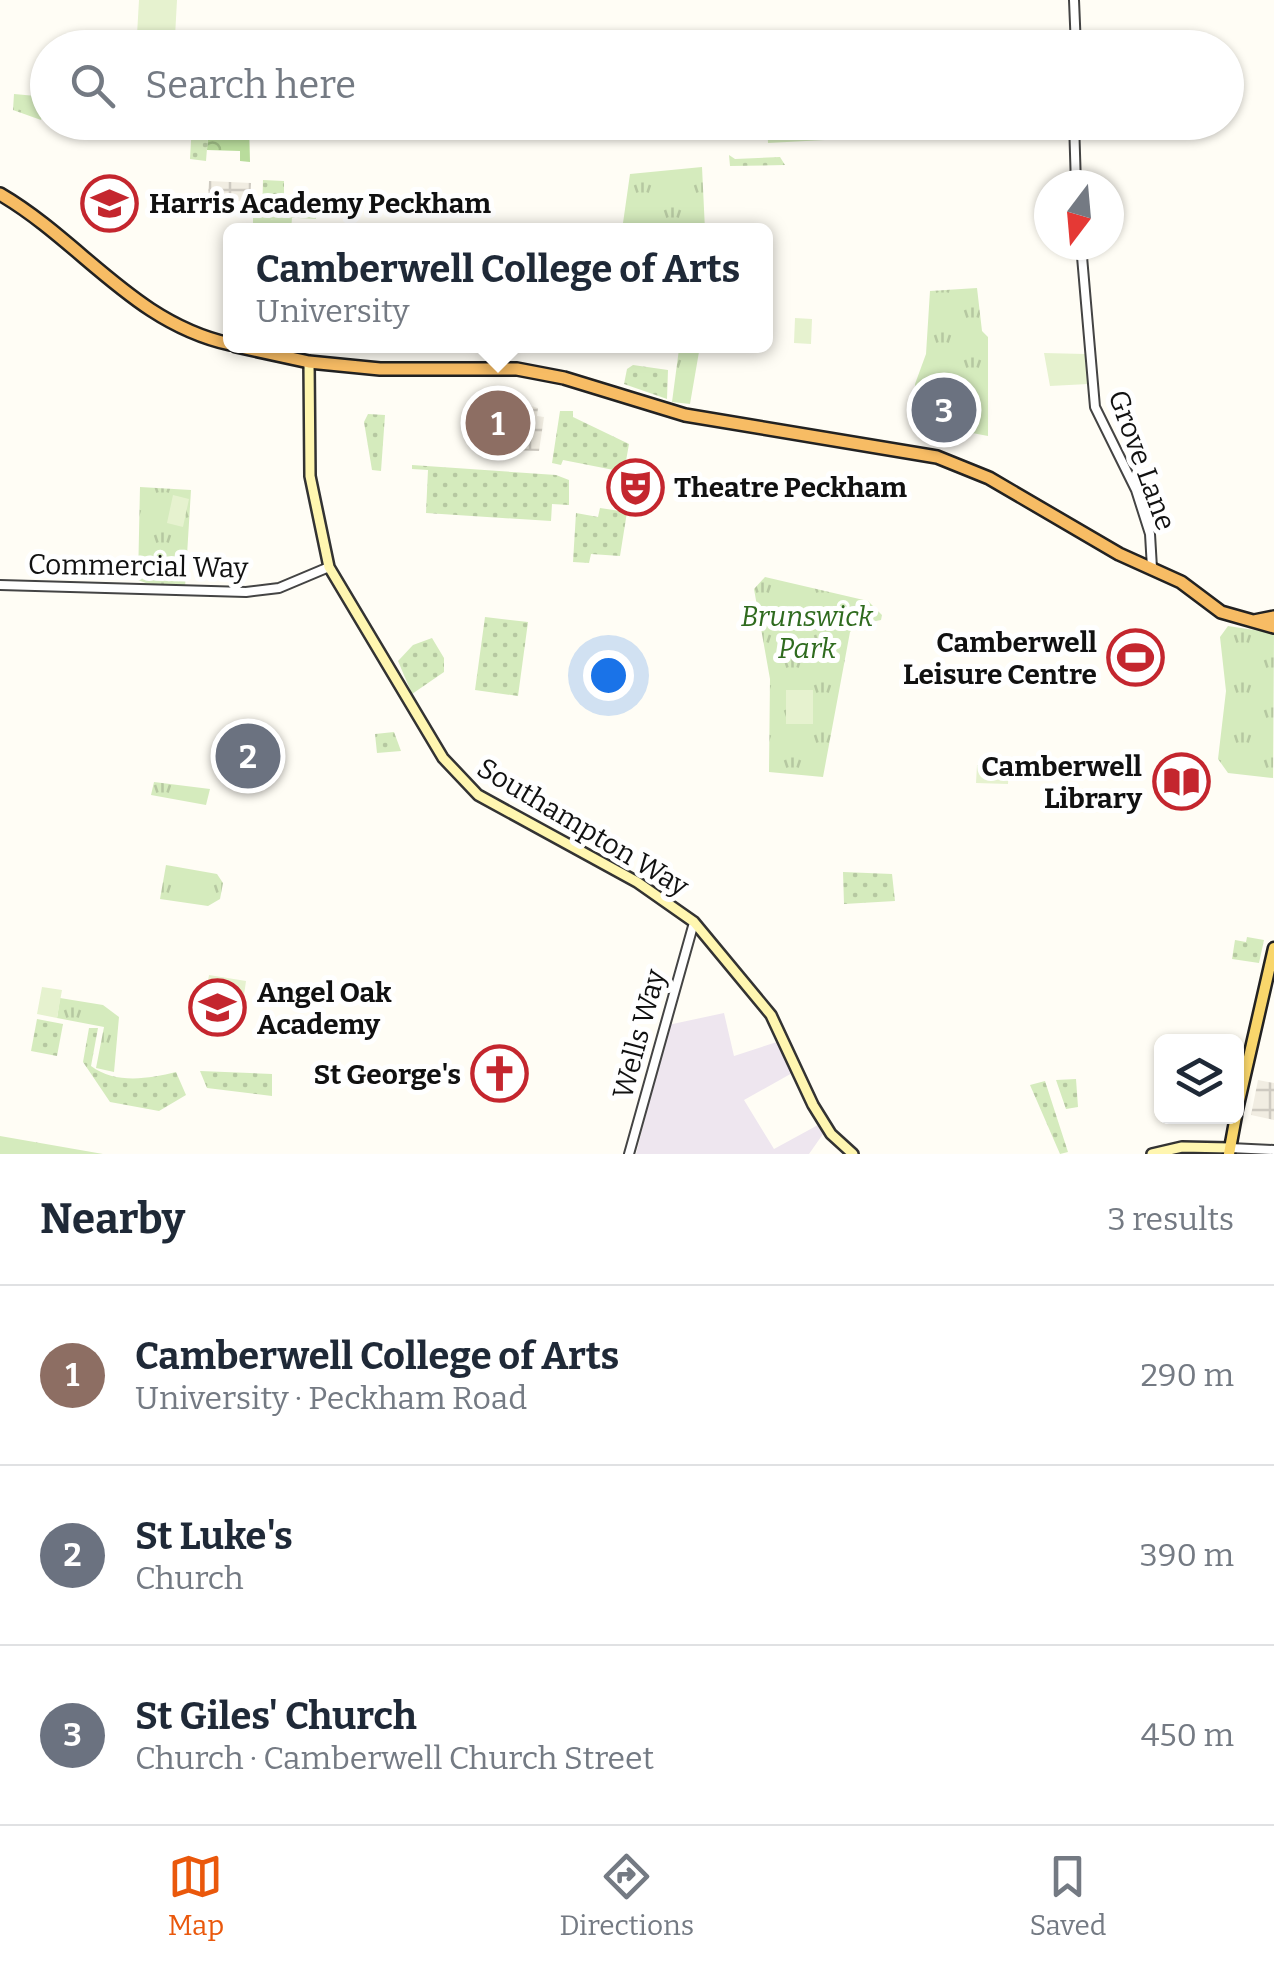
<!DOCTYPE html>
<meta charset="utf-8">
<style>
body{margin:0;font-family:Bitter,serif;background:#f6f6f7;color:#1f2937}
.controls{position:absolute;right:30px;bottom:30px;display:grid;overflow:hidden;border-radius:15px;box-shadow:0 2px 8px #0004}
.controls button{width:90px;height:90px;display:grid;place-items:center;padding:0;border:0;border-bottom:2px solid #e0e1e3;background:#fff;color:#1f2937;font:50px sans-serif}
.compass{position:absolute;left:1034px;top:170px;width:90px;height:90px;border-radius:50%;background:#fff;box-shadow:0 2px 8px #0004;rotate:196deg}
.you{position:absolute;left:608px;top:675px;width:35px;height:35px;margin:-25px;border:8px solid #fff;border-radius:50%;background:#1a73e8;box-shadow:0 0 0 15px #1a73e833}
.badge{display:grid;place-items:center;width:65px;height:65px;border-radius:50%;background:#ea580c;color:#fff;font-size:32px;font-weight:700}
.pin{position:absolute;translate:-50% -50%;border:5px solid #fff;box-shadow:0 2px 10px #0006}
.popup{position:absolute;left:223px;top:223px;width:550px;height:130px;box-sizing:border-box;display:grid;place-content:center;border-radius:15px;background:#fff;filter:drop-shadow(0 2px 8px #0005);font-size:32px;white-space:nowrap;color:#747a83}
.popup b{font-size:38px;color:#1f2937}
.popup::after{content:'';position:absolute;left:50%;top:100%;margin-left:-20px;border:20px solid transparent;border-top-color:#fff}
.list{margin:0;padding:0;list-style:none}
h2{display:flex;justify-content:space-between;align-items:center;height:130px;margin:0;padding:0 40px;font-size:42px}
h2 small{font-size:32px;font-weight:400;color:#747a83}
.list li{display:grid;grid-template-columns:65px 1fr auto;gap:30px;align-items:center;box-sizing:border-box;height:180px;padding:0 40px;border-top:2px solid #e0e1e3}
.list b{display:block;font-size:38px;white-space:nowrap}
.list p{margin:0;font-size:32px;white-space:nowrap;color:#747a83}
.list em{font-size:32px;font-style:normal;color:#747a83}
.icon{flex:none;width:55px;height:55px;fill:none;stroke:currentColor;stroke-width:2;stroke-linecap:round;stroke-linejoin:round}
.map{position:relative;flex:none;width:1274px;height:1154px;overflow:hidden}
.search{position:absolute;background:#fff;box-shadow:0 2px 8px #0004;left:30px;right:30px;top:30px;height:110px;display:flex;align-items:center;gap:25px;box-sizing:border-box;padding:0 35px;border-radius:55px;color:#747a83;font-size:38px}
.sheet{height:670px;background:#fff}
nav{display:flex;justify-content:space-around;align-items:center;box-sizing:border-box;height:140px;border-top:2px solid #e0e1e3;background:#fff;font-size:28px;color:#747a83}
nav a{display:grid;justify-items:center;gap:5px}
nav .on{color:#ea580c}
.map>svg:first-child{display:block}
.industrial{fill:#eee6ef}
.grass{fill:url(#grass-dots)}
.forest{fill:url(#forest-crowns)}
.park{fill:url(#park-tufts)}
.pitch{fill:#e6f2cf}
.plaza{fill:url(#plaza-grid)}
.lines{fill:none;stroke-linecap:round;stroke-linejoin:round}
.tertiary-casing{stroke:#444;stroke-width:12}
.secondary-casing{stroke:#333;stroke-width:14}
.primary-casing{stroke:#222;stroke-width:15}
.trunk-casing{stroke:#222;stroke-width:16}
.tertiary{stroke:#fff;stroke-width:8}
.secondary{stroke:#fff6b0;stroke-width:9}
.primary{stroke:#f9d66b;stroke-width:10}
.trunk{stroke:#f7bc64;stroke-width:11}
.labels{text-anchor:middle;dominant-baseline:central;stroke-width:10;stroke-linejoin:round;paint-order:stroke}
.poi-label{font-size:28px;font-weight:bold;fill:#111;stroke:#fff;text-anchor:start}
.street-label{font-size:28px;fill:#111;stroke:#fff}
.park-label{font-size:28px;font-style:italic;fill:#2f6b1f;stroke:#fff}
</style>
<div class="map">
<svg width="1274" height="1154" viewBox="0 0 1274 1154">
<defs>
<pattern id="grass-dots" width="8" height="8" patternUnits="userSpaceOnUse" patternTransform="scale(2.5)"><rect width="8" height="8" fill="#d5ebbd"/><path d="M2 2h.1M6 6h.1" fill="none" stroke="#b6c8a1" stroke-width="1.8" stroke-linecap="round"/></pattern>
<pattern id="forest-crowns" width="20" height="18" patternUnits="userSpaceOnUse" patternTransform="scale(2.5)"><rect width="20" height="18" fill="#b9dc9c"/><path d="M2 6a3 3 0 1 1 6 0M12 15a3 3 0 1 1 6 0" fill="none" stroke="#9ebc85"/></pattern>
<pattern id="park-tufts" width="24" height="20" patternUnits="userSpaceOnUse" patternTransform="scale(2.5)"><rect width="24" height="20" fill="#d5ebbd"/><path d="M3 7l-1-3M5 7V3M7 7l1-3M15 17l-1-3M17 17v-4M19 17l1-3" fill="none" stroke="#b6c8a1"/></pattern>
<pattern id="plaza-grid" width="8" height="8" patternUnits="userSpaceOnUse" patternTransform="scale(2.5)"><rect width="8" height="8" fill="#f1ede2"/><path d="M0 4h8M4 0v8" fill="none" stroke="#cecac1"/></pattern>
</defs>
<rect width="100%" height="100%" fill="#fffdf5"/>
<!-- industrial -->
<path class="industrial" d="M724,1013L734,1056L780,1041L794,1072L744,1100L774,1149L818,1125L823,1134L809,1154H636L668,1025Z"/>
<!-- grass -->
<path class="grass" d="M192,123H209L206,161L190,159Z
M767,123H781L782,134L796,137L798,123H813V131L802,135L825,134V140L768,143Z
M729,155L735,159L780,157L785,165L730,166Z
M263,180L284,181V211H296L297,194L316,195V219L278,217L253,228V218L262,217Z
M633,365L668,370L667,399L624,384L627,369Z
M560,411H573V417L629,444L624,472L563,460L561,465L552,463Z
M368,414L385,415L381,471L372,470L364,422Z
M412,465L556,475L569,480V505L552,504L551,521L426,513L428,470L412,469Z
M600,508L627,512L620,556L591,554L589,563L573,562L576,513L598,517Z
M485,617L528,622L518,696L475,690Z
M432,638L444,658V672L412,694L398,661L413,645Z
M394,732L401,751L377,753L375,734Z
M843,872L892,874L895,901L844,904Z
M1247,937L1264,940L1259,963L1232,959L1235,940L1246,942Z
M37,1019L63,1024L57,1056L31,1051Z
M89,1028H98L91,1066C115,1084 148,1079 176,1072L186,1095L159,1111L110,1102L83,1062Z
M200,1071L272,1074V1096L207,1088Z
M1076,1079L1078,1107L1066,1109L1056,1080Z
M1045,1081L1068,1152L1060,1154L1030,1085Z"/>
<!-- forest -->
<path class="forest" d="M209,123H249L250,162L240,161V151L207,150Z"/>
<!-- park -->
<path class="park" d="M14,94L47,97L41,120L13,110Z
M702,167L705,230H622L630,174Z
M274,213L292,218L291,230H253L260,227L262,220H272Z
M977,288L982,331L988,337V436L967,432L972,409L969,397L934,391L916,397L915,384L926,354L930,291Z
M651,346H700L690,404L672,402L679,349Z
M140,487L191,490L185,588L154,586L138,580Z
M765,577L868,601L882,615L881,620L857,625L850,632L823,777L769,772L770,679L754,589Z
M1228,626L1274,633L1273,778L1228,773L1218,759L1226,691L1220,637Z
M154,782L210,789L206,805L151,795Z
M166,865L217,874L223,883L220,899L208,906L160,899Z
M60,998L103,1005L119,1017L114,1072L96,1068L104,1027L57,1018Z
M0,1136L103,1154H0Z"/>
<!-- pitch -->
<path class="pitch" d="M139,0H177L175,37L137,35Z
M795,318L812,319L811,344L794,343Z
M1044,353L1085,354L1088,384L1050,386Z
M173,495L189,499L183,527L167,523Z
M786,690H813V724H786Z
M977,765L1009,766L1008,784L976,783Z
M209,975L246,981L242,1009L204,1004Z
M42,987L62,990L57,1018L37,1014Z"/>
<!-- plaza -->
<path class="plaza" d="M209,181L251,183L250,203L208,195Z
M528,405L538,408L537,416L544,417L539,451L505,450L504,462L498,441L521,442Z
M1258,1080L1274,1083V1120L1251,1115Z"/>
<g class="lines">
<defs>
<path id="tertiary" d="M1074,0L1076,48
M1074,122L1076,185
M1081,245L1095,407L1136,490L1150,534L1152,568
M0,585L246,592L279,588L329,567
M1230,1148L1274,1150
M629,1154L693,926"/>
<path id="secondary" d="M309,362L310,476L329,567L443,758L478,795L637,882L694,922L771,1015L813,1105L831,1134L853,1154
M1152,1154L1182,1147L1230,1148"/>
<path id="primary" d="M1236,1114L1274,948
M1229,1154L1236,1116"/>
<path id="trunk" d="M0,194C82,242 134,323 230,344
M236,346L309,362L380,369H517L564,378L685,415L937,457L989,478L1119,554L1181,582L1221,612L1274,627
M1254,621L1274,617"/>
</defs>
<!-- tertiary casing -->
<use href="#tertiary" class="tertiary-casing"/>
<!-- secondary casing -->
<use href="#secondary" class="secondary-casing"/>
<!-- primary casing -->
<use href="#primary" class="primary-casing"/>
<!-- trunk casing -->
<use href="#trunk" class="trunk-casing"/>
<!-- tertiary -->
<use href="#tertiary" class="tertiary"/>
<!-- secondary -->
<use href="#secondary" class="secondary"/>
<!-- primary -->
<use href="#primary" class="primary"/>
<!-- trunk -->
<use href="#trunk" class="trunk"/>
</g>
<!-- icons -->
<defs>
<symbol id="school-ring" viewBox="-11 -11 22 22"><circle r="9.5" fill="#fff" stroke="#c4262e" stroke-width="1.5"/><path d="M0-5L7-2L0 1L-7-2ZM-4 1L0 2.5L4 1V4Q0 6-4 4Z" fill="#c4262e"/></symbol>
<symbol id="theatre-ring" viewBox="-11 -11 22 22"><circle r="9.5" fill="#fff" stroke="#c4262e" stroke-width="1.5"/><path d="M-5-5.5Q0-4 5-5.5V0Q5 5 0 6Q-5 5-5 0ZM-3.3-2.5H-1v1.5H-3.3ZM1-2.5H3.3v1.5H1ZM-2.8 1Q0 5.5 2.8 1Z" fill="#c4262e"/></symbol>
<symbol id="stadium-ring" viewBox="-11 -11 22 22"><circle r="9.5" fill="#fff" stroke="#c4262e" stroke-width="1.5"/><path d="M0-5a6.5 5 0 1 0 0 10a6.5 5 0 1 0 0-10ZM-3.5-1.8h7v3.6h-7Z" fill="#c4262e"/></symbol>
<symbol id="library-ring" viewBox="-11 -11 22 22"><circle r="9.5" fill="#fff" stroke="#c4262e" stroke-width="1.5"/><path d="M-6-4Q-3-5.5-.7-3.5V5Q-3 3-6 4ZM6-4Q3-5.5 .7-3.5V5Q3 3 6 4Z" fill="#c4262e"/></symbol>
<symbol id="church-ring" viewBox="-11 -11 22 22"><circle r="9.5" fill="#fff" stroke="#c4262e" stroke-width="1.5"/><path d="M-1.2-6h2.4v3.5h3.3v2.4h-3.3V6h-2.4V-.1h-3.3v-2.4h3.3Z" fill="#c4262e"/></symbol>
</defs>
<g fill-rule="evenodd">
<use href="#school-ring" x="78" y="172" width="63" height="63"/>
<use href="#theatre-ring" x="604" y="456" width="63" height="63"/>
<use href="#stadium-ring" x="1104" y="626" width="63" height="63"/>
<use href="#library-ring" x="1150" y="750" width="63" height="63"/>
<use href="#school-ring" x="186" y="976" width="63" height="63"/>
<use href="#church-ring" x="468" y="1042" width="63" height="63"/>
</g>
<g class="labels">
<!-- poi labels -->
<g class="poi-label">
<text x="149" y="203">Harris Academy Peckham</text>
<text x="674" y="487">Theatre Peckham</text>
<text x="1097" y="642" text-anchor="end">Camberwell<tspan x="1097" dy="32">Leisure Centre</tspan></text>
<text x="1142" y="766" text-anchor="end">Camberwell<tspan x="1142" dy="32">Library</tspan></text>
<text x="257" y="992">Angel Oak<tspan x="257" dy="32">Academy</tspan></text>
<text x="461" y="1074" text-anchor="end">St George's</text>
</g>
<!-- street labels -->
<g class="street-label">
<text transform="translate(1142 460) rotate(70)">Grove Lane</text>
<text transform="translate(138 566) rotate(1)">Commercial Way</text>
<text transform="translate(583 827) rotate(31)">Southampton Way</text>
<text transform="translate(639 1034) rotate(-75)">Wells Way</text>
</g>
<!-- park labels -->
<g class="park-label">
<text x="807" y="616">Brunswick<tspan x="807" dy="32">Park</tspan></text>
</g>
</g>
</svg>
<div class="controls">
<button><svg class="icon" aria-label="layers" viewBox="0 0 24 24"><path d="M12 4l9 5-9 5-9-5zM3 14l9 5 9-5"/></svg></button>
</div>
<svg class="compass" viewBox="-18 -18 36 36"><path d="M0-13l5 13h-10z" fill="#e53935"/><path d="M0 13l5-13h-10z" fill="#747a83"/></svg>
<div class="you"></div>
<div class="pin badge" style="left:498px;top:423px;background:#8d6e63">1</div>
<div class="popup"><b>Camberwell College of Arts</b>University</div>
<div class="pin badge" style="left:248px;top:756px;background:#6b7280">2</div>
<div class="pin badge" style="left:944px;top:410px;background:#6b7280">3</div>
<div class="search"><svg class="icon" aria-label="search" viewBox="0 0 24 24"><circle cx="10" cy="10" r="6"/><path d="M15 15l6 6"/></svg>Search here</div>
</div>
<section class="sheet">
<h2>Nearby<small>3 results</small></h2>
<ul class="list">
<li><span class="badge" style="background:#8d6e63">1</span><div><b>Camberwell College of Arts</b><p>University · Peckham Road</p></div><em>290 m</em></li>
<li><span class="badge" style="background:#6b7280">2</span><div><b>St Luke's</b><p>Church</p></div><em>390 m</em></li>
<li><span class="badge" style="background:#6b7280">3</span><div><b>St Giles' Church</b><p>Church · Camberwell Church Street</p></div><em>450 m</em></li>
</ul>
</section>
<nav>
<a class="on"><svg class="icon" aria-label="map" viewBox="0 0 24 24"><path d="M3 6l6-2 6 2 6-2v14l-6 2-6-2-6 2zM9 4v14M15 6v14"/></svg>Map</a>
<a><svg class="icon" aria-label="directions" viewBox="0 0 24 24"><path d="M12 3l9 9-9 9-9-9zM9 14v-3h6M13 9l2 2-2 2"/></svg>Directions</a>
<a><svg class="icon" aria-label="saved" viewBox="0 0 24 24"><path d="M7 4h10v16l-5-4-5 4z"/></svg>Saved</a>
</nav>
